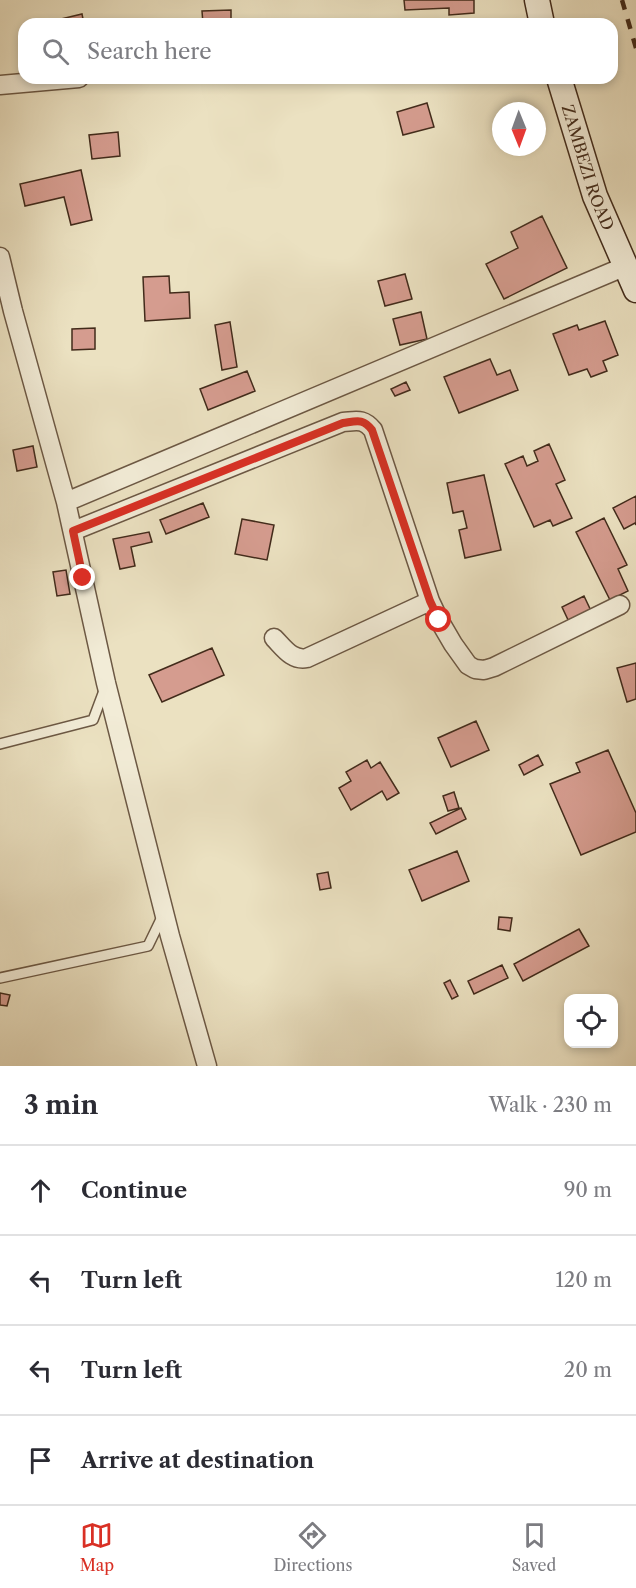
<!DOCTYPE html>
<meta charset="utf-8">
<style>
body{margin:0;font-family:"Libre Caslon Text",serif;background:#f7f7f7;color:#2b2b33}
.controls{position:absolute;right:18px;bottom:18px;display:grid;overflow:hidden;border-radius:12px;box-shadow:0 3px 9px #0003}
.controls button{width:54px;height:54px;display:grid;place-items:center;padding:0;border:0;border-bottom:2px solid #e1e1e2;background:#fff;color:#2b2b33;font:30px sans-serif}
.compass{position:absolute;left:492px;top:102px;width:54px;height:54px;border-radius:50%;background:#fff;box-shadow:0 3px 9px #0003;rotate:179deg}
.stop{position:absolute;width:18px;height:18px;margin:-14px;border:4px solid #d93025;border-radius:50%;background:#fff}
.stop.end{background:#d93025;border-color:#fff;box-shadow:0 2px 6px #0008}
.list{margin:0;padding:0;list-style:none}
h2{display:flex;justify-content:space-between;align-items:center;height:78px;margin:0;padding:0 24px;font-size:26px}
h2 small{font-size:20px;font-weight:400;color:#7c7c81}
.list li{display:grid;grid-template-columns:39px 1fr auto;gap:18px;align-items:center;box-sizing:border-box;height:90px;padding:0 24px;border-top:2px solid #e1e1e2}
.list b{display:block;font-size:22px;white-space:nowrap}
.list em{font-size:20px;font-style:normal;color:#7c7c81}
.icon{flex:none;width:33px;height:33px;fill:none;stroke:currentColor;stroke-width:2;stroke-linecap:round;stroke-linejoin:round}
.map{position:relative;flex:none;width:636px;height:1066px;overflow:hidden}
.search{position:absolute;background:#fff;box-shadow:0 3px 9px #0003;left:18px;right:18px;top:18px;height:66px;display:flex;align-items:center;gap:15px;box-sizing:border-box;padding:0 21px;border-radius:18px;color:#7c7c81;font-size:22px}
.sheet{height:438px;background:#fff}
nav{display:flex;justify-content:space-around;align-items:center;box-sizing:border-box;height:84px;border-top:2px solid #e1e1e2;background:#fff;font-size:16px;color:#7c7c81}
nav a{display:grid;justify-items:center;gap:3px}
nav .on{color:#d93025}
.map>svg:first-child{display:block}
.building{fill:#d59c8f;stroke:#422b1b;stroke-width:1.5}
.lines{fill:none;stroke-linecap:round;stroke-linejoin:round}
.service-casing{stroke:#6c5844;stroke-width:12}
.minor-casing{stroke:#6c5844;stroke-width:21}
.secondary-casing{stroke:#422b1b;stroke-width:27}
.service{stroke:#f2ecd7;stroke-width:9}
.minor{stroke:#f2ecd7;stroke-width:18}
.secondary{stroke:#f2ecd7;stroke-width:24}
.rail{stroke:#422b1b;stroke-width:4.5;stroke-dasharray:10 10;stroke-linecap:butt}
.route{stroke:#d93025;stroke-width:8}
.labels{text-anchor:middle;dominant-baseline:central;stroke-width:4.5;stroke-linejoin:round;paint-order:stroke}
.street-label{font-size:16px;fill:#422b1b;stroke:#f2ecd7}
</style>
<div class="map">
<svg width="636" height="1066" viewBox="0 0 636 1066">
<rect width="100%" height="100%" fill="#ebe1c1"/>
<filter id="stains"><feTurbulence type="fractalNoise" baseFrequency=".00333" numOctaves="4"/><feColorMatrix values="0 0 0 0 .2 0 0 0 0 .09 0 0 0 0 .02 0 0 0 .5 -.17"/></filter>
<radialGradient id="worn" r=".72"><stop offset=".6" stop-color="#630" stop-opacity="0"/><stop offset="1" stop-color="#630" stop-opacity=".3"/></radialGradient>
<!-- building -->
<path class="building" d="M404,0H474V13L449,15V8L405,10Z
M231,10V21L239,20V24H203L202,11Z
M82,14L84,24H44V23Z
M427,103L434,127L403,135L397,112Z
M118,132L120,156L92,159L89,135Z
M81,170L92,220L71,225L64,197L25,206L20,184Z
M542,216L567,268L504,299L486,264L518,248L511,232Z
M405,274L412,299L385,306L378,281Z
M169,276L170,293L189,292L190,318L145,321L143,277Z
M421,312L427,339L400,345L393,319Z
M605,321L618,355L603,361L607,371L591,377L587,369L569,375L553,334L577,325L579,330Z
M230,322L237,367L222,370L215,325Z
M95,328V349L72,350V329Z
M490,359L497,375L510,370L518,390L459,413L444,377Z
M247,371L255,391L208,410L200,389Z
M406,382L410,390L395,396L391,389Z
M549,444L565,480L556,484L572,518L553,526L550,520L534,527L505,464L523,456L527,466L538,461L534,451Z
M33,446L37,467L17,471L13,450Z
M484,475L501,550L465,558L459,530L467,528L463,511L453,513L447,483Z
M636,496V525L635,523L624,529L613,508Z
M203,503L209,517L166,534L160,520Z
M604,518L627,565L618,569L628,591L610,600L576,532Z
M242,519L274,525L267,560L235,554Z
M149,532L152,542L131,547L135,566L120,569L113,539Z
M66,570L70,594L57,596L53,572Z
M584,596L592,613L570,624L562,607Z
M212,648L224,675L162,702L149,675Z
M636,663V699L627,702L617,668Z
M476,721L489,750L451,767L438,738Z
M608,750L636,813V832L581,855L550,784L580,772L576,763Z
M538,755L543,765L524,775L519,765Z
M367,760L371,768L380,762L399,793L387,800L382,791L351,810L339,788L351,781L346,772Z
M454,792L459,808L448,811L443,796Z
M461,808L466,819L436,834L430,823Z
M457,851L469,881L422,901L409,870Z
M328,872L331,888L320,890L317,874Z
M499,917L512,918L510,931L498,929Z
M579,929L589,946L523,981L514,964Z
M502,965L508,978L474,994L468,981Z
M450,980L458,996L452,999L444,983Z
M0,993L10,995L7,1006L0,1005Z"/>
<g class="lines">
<defs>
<path id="service" d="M0,744L93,720L105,688
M0,978L148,946L163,915"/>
<path id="minor" d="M0,85L79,78
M0,257L13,311L66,502L106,683L170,936L207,1066
M66,502L626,266
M73,531L343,422C357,421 363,418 373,430L430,601L439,620L453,644L468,665L475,669L484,670L494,667L620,605
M274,638C284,648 292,661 307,658L430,601"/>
<g id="secondary">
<path d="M537,0L542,24"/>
<path id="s1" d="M559,78L595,196L636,290"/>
</g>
</defs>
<!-- service casing -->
<use href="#service" class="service-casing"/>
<!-- minor casing -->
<use href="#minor" class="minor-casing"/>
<!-- secondary casing -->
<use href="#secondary" class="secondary-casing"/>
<!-- service -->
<use href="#service" class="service"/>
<!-- minor -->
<use href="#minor" class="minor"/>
<!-- secondary -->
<use href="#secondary" class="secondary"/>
<!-- rail -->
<path class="rail" d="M622,0L636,48"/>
</g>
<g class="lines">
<!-- route -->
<path class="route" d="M83,578L73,531L343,423C357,421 363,418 372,430L430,601L439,620"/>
</g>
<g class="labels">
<!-- street labels -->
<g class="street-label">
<text stroke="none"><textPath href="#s1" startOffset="94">ZAMBEZI ROAD</textPath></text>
</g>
</g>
<rect width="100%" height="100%" filter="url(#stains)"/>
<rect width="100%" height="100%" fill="url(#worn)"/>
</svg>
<div class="controls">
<button><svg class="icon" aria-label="locate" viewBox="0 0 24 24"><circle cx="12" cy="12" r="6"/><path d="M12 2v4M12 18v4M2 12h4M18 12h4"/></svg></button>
</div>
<svg class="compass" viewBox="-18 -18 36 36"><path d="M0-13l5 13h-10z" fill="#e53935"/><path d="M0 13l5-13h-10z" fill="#7c7c81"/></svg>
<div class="stop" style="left:439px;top:620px"></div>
<div class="stop end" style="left:83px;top:578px"></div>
<div class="search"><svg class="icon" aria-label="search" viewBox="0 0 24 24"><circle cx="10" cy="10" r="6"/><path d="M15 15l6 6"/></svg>Search here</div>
</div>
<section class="sheet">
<h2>3 min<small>Walk · 230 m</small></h2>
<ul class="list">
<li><svg class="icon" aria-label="ahead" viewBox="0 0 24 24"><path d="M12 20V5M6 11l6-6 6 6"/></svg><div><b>Continue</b></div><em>90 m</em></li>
<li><svg class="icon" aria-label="left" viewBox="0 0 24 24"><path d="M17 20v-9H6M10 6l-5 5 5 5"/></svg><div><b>Turn left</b></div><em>120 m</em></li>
<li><svg class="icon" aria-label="left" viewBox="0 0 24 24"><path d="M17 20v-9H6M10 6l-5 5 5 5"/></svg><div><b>Turn left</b></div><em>20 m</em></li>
<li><svg class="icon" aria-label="arrive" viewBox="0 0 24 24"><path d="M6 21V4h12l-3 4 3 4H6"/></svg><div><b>Arrive at destination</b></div></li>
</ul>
</section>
<nav>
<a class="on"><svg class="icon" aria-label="map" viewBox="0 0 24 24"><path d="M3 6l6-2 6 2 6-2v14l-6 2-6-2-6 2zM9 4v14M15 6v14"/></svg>Map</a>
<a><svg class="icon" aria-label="directions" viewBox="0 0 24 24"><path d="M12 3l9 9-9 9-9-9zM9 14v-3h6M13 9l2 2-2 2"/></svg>Directions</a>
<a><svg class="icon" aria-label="saved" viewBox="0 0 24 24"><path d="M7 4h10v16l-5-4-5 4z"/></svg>Saved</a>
</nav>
